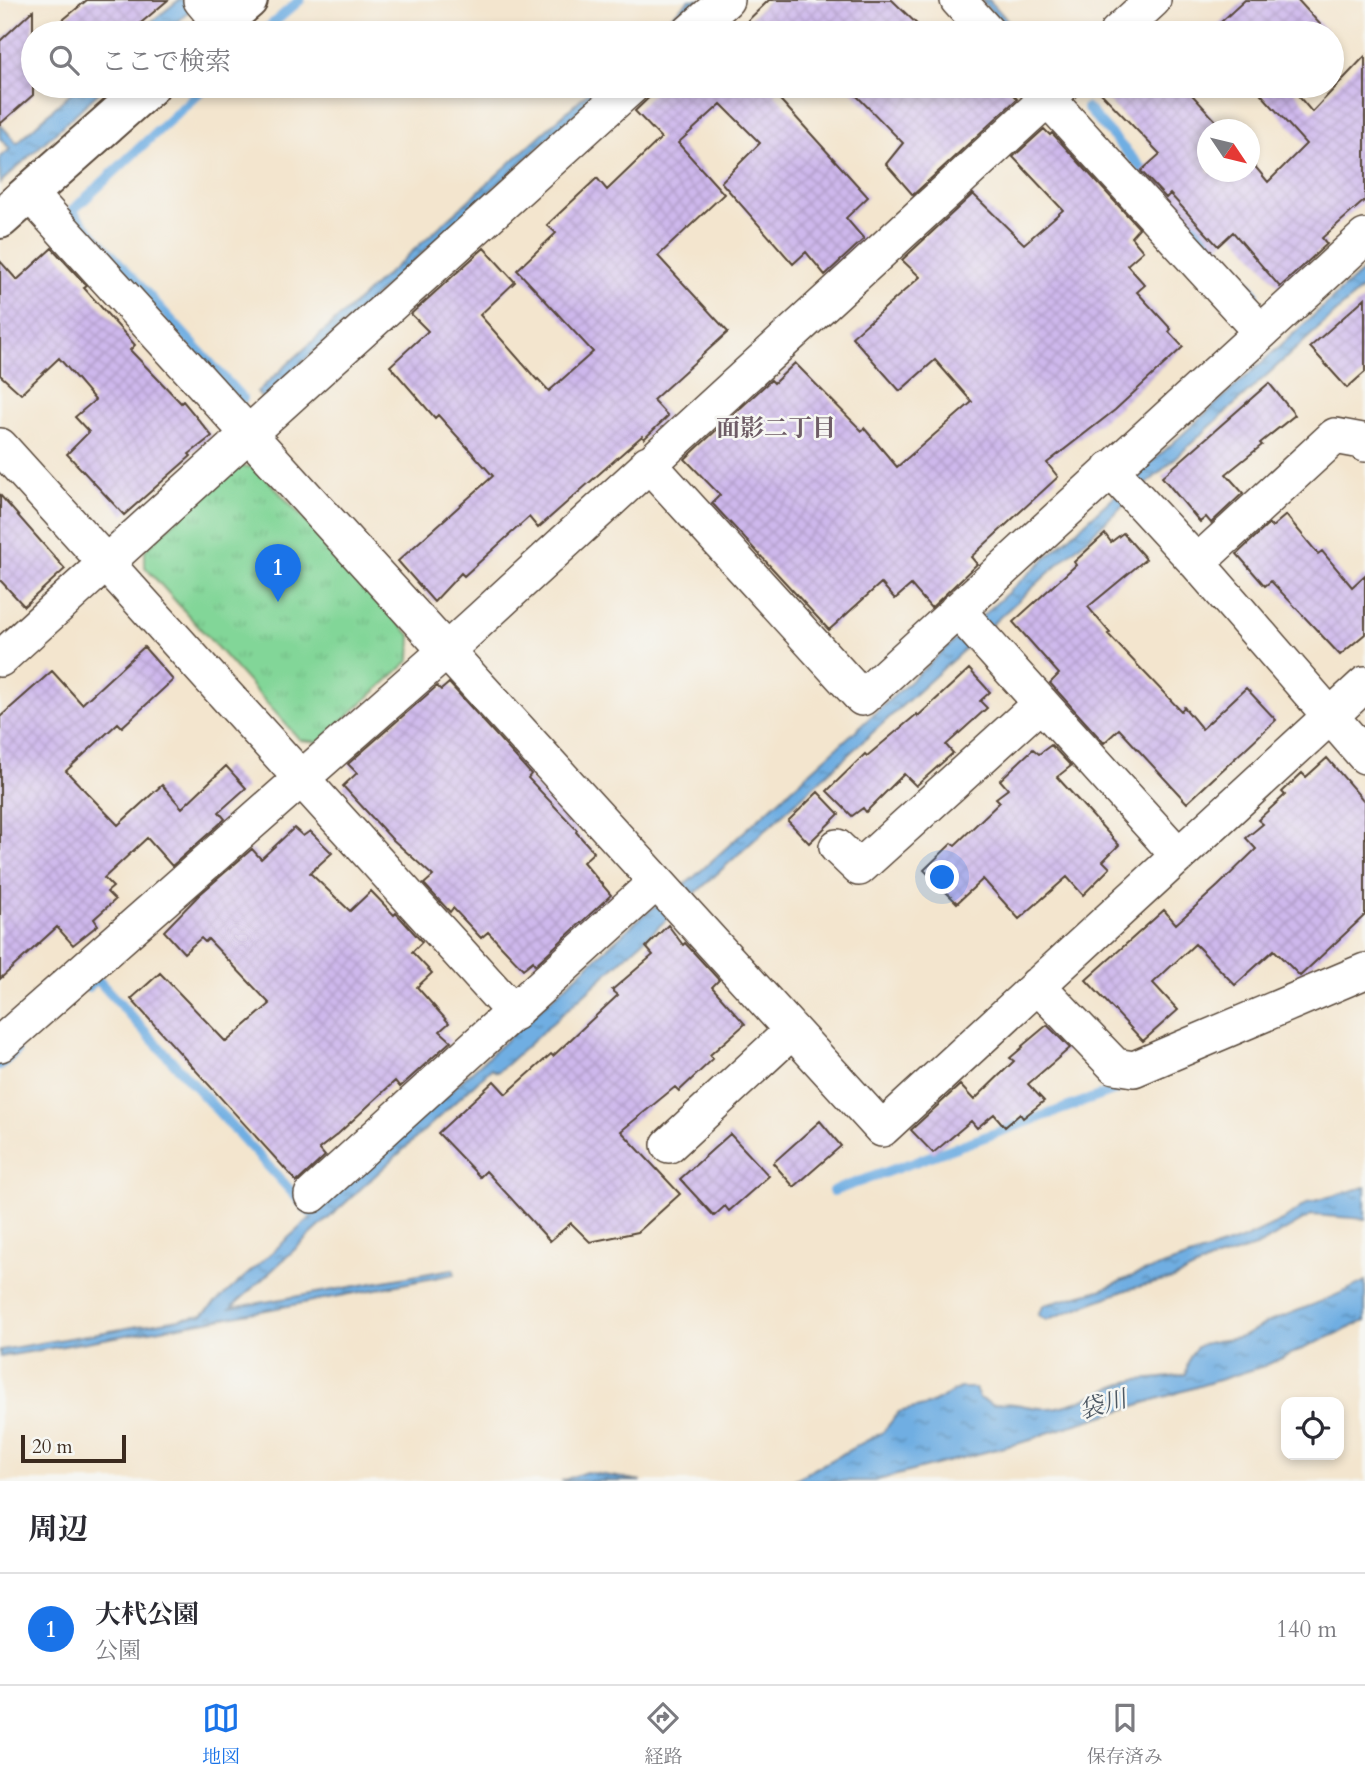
<!DOCTYPE html>
<html lang="ja">
<meta charset="utf-8">
<style>
body{margin:0;font-family:Cardo,"Noto Serif JP",serif;background:#f7f7f7;color:#2b2b33}
.controls{position:absolute;right:21px;bottom:21px;display:grid;overflow:hidden;border-radius:14px;box-shadow:0 4px 10px #0003}
.controls button{width:63px;height:63px;display:grid;place-items:center;padding:0;border:0;border-bottom:2px solid #e1e1e2;background:#fff;color:#2b2b33;font:35px sans-serif}
.compass{position:absolute;left:1197px;top:119px;width:63px;height:63px;border-radius:50%;background:#fff;box-shadow:0 4px 10px #0003;rotate:125deg}
.scale{position:absolute;left:21px;bottom:18px;width:105px;box-sizing:border-box;padding-left:7px;border:4px solid #3b2a1e;border-top:0;font-size:19px;line-height:24px;white-space:nowrap;color:#3b2a1e;-webkit-text-stroke:5px #f6f6f2;paint-order:stroke}
.you{position:absolute;left:943px;top:878px;width:24px;height:24px;margin:-18px;border:5px solid #fff;border-radius:50%;background:#1a73e8;box-shadow:0 0 0 10px #1a73e833}
.badge{display:grid;place-items:center;width:46px;height:46px;border-radius:50%;background:#1a73e8;color:#fff;font-size:23px;font-weight:700}
.pin{position:absolute;translate:-50% -58px;filter:drop-shadow(0 2px 4px #0008)}
.pin::after{content:'';position:absolute;top:37px;width:24px;height:21px;background:inherit;clip-path:polygon(0 0,100% 0,50% 100%)}
.list{margin:0;padding:0;list-style:none}
h2{display:flex;justify-content:space-between;align-items:center;height:91px;margin:0;padding:0 28px;font-size:30px}
h2 small{font-size:23px;font-weight:400;color:#7c7c81}
.list li{display:grid;grid-template-columns:46px 1fr auto;gap:21px;align-items:center;box-sizing:border-box;height:112px;padding:0 28px;border-top:2px solid #e1e1e2}
.list b{display:block;font-size:26px;white-space:nowrap}
.list p{margin:0;font-size:23px;white-space:nowrap;color:#7c7c81}
.list em{font-size:23px;font-style:normal;color:#7c7c81}
.icon{flex:none;width:38px;height:38px;fill:none;stroke:currentColor;stroke-width:2;stroke-linecap:round;stroke-linejoin:round}
.map{position:relative;flex:none;width:1365px;height:1481px;overflow:hidden}
.search{position:absolute;background:#fff;box-shadow:0 4px 10px #0003;left:21px;right:21px;top:21px;height:77px;display:flex;align-items:center;gap:18px;box-sizing:border-box;padding:0 24px;border-radius:38px;color:#7c7c81;font-size:26px}
.sheet{height:203px;background:#fff}
nav{display:flex;justify-content:space-around;align-items:center;box-sizing:border-box;height:98px;border-top:2px solid #e1e1e2;background:#fff;font-size:19px;color:#7c7c81}
nav a{display:grid;justify-items:center;gap:4px}
nav .on{color:#1a73e8}
.map>svg:first-child{display:block}
.grass{fill:url(#grass-tufts);stroke:#5e805b;stroke-width:2}
.water{fill:url(#water-ripples);stroke:#556c80;stroke-width:2}
.lines{fill:none;stroke-linecap:round;stroke-linejoin:round}
.stream{stroke:#6faee2;stroke-width:10}
.building{fill:url(#building-cross-hatch)}
.street-casing{stroke:#574638;stroke-width:38}
.secondary-casing{stroke:#574638;stroke-width:42}
.street{stroke:#fff;stroke-width:35}
.secondary{stroke:#fff;stroke-width:38}
.labels{text-anchor:middle;dominant-baseline:central;stroke-width:5;stroke-linejoin:round;paint-order:stroke}
.neighbourhood-label{font-size:24px;font-weight:bold;fill:#6e5c66;stroke:#f6f6f2}
.water-label{font-size:24px;font-style:italic;fill:#4d5863;stroke:#f6f6f2}
</style>
<div class="map">
<svg width="1365" height="1481" viewBox="0 0 1365 1481">
<defs>
<pattern id="grass-tufts" width="24" height="20" patternUnits="userSpaceOnUse" patternTransform="scale(1.75)"><rect width="24" height="20" fill="#82d698"/><path d="M3 7l-1-3M5 7V3M7 7l1-3M15 17l-1-3M17 17v-4M19 17l1-3" fill="none" stroke="#71b883"/></pattern>
<pattern id="water-ripples" width="26" height="14" patternUnits="userSpaceOnUse" patternTransform="scale(1.75)"><rect width="26" height="14" fill="#6faee2"/><path d="M2 4q2-2 4 0t4 0M15 11q2-2 4 0t4 0" fill="none" stroke="#5c8eb7"/></pattern>
<pattern id="building-cross-hatch" width="8" height="8" patternUnits="userSpaceOnUse" patternTransform="scale(1.75)"><rect width="8" height="8" fill="#ceb8ec"/><path d="M0 0l8 8M0 8l8-8" fill="none" stroke="#b29eca"/></pattern>
</defs>
<rect width="100%" height="100%" fill="#f6f6f2"/>
<filter id="ink" filterUnits="userSpaceOnUse"><feTurbulence type="fractalNoise" baseFrequency=".0143" numOctaves="2"/><feDisplacementMap in="SourceGraphic" scale="14" xChannelSelector="R" yChannelSelector="G"/><feConvolveMatrix kernelMatrix="1 2 1 2 8 2 1 2 1" color-interpolation-filters="sRGB"/></filter>
<filter id="wash" filterUnits="userSpaceOnUse"><feTurbulence type="fractalNoise" baseFrequency=".00686" numOctaves="4" result="noise"/><feDisplacementMap in="SourceGraphic" scale="28" xChannelSelector="R" yChannelSelector="G"/><feGaussianBlur stdDeviation="1.57" result="paint"/><feColorMatrix in="noise" values="0 0 0 0 0 0 0 0 0 0 0 0 0 0 0 0 0 1.4 0 .05"/><feComposite in="paint" operator="in"/></filter>
<g filter="url(#wash)">
<rect width="100%" height="100%" fill="#f3e5ce"/>
<!-- grass -->
<path class="grass" d="M234,466L256,467L411,636L410,660L319,742L300,740L145,567V550Z"/>
<!-- water -->
<path class="water" d="M179,0H201L166,33H137Z
M689,0H699L662,33H653Z
M981,0H989L1019,33H1011Z
M78,86H106L0,183V157L10,149L0,138V124L17,143Z
M595,86H605L262,399L257,392Z
M1365,269V286L506,1065L497,1072L491,1069L231,1308L453,1269L455,1274L219,1319L0,1357V1350L202,1315L353,1180L640,918L693,878Z
M1365,1187V1219L1312,1215L1258,1246L1210,1261L1173,1279L1129,1289L1046,1320L1038,1315L1044,1305L1100,1290L1135,1275L1244,1239L1282,1221L1307,1203Z
M1365,1281V1321L1264,1366L1044,1434L1031,1440L874,1481H792L883,1432L899,1412L928,1405L960,1388H975L979,1398L993,1405C1014,1400 1027,1409 1047,1408C1075,1408 1110,1385 1137,1380C1154,1378 1169,1379 1186,1374C1187,1364 1190,1351 1199,1346C1211,1339 1228,1341 1241,1337C1250,1334 1257,1328 1265,1324C1299,1309 1333,1299 1365,1281Z
M586,1472L641,1481H561Z"/>
<g class="lines">
<!-- stream -->
<path class="stream" d="M262,33L300,0
M206,86L72,211L243,399
M1087,108L1255,293
M88,987L97,979L310,1212
M0,1065L16,1051
M833,1191L1116,1090"/>
</g>
<g id="blocks">
<!-- building -->
<path class="building" d="M87,0H168L129,33H47Z
M769,0H892L926,33H735Z
M1245,0H1298L1328,33H1209Z
M33,10V95L0,124V41Z
M1365,56V200L1322,238L1327,244L1280,287L1233,232L1218,246L1170,194L1166,198L1141,171L1160,154L1100,92L1106,86H1184L1216,121L1208,129V172H1250V167L1253,164L1268,182L1306,144L1261,94L1271,86H1290L1312,112Z
M661,86H782L774,93L868,197L846,218L864,239L825,275L806,252L793,264L721,182L760,143L721,104L678,143L724,194L658,256L728,332L653,400L668,416L644,439L642,436L538,528L529,517L464,576L461,573L434,602L398,561L493,476L438,415L435,418L390,366L428,331L411,314L484,248L515,282L480,315L537,380L538,379L549,391L593,352L517,270L556,233L547,225L597,178L607,190L661,138L635,111Z
M847,86H1005L1017,99L913,195L886,164L903,143Z
M1044,129L1050,135L1052,133L1139,228L1131,237L1143,251L1127,265L1145,285L1137,292L1171,329L1169,332L1183,347L1115,410L1047,463L1058,477L971,557L977,564L931,608L911,585L895,599L881,583L829,630L712,503L720,495L685,459L771,380L774,383L795,363L862,431L864,428L897,467L972,402L935,360L900,391L852,337L920,277L902,260L973,194L1024,244L1063,210L1013,157Z
M52,248L87,286L84,288L135,345L130,350L181,403L183,401L212,436L189,454L191,456L124,515L67,454L89,432L75,417L95,400L59,358L21,394L0,375V261L17,280Z
M1365,298V372L1347,388L1310,347Z
M1269,383L1295,415L1260,443L1262,445L1226,474L1243,493L1211,523L1206,517L1200,522L1162,477Z
M0,495L65,569L24,606L0,580Z
M1286,515L1318,554L1322,551L1352,587L1365,575V634L1340,655L1271,581L1265,586L1237,554L1269,524L1272,527Z
M1123,533L1146,559L1088,607L1110,633L1108,634L1181,711L1184,707L1202,729L1246,688L1276,720L1187,803L1119,729L1104,743L1050,683L1059,674L1013,622L1076,565L1074,562L1105,534L1111,542Z
M144,647L173,680L122,727L118,723L66,771L118,825L162,785L182,808L226,766L246,788L219,812L225,819L172,866L147,838L104,878L113,887L107,892L115,900L94,919L98,925L73,945L57,927L0,979V717L52,671L82,704Z
M969,669L990,692L980,701L987,708L946,745L953,753L916,786L904,774L866,812L863,808L852,816L827,791L865,754L867,756L917,714L918,716Z
M449,683L531,774L528,778L577,830L576,832L594,852L583,862L611,895L535,965L533,961L523,969L488,932L481,938L453,908L450,912L424,884L433,876L391,838L343,786L357,773L348,764L437,686L441,690Z
M1051,745L1071,766L1057,777L1119,845L1103,861L1110,868L1083,895L1067,877L1019,919L983,879L957,903L924,870L952,843L955,845L1000,802L996,798L1008,789L1000,780L1033,749L1039,754Z
M1327,758L1365,802V915L1300,976L1274,950L1235,985L1195,944L1153,983L1178,1010L1143,1041L1086,980L1164,910L1176,924L1218,886L1256,849L1246,838L1263,824L1258,820L1285,795L1282,792L1302,773L1306,777Z
M818,792L839,814L809,843L788,821Z
M294,828L303,836L310,831L332,853L310,873L350,911L371,891L394,915L396,913L422,942L412,952L432,973L417,987L449,1023L440,1031L451,1041L400,1087L395,1081L338,1134L319,1149L325,1156L297,1182L131,999L160,973L226,1042L270,1004L208,939L205,942L201,938L184,953L164,931L199,895L252,849L261,859Z
M668,925L683,945L685,943L719,980L712,987L745,1024L710,1055L713,1059L679,1091L675,1087L621,1131L680,1194L638,1232L590,1242L571,1223L550,1241L486,1171L480,1177L438,1133L494,1081L506,1094L551,1054L553,1056L618,995L612,990L653,955L646,947Z
M1047,1025L1070,1048L1028,1084L1044,1101L1023,1118L1020,1114L1005,1127L994,1114L977,1128L971,1121L933,1153L911,1130L960,1085L974,1100L1014,1061L1010,1058L1023,1047L1022,1046Z
M820,1121L841,1146L794,1187L773,1163Z
M730,1134L769,1176L729,1211L725,1206L714,1216L680,1179Z"/>
</g>
</g>
<g filter="url(#ink)">
<use href="#blocks" fill-opacity="0" stroke="#574638" stroke-width="2"/>
<g class="lines">
<defs>
<path id="street" d="M201,0L220,23
M958,0L988,33
M689,33L726,0
M1117,33L1153,0
M1036,86L1260,331
M29,193L882,1129L1365,684
M0,446L514,1013
M648,463L862,698L1365,237
M1110,469L1197,563L1365,756
M1197,563L1335,436L1362,441L1365,444
M957,610L1178,855
M0,659L632,86
M837,847L859,868L1041,703
M1037,985L1115,1066L1134,1069L1365,971
M0,1044L445,652L1061,86
M669,1145L792,1031
M312,1195L656,882"/>
<path id="secondary" d="M209,33L248,0
M0,219L150,86"/>
</defs>
<!-- street casing -->
<use href="#street" class="street-casing"/>
<!-- secondary casing -->
<use href="#secondary" class="secondary-casing"/>
<!-- street -->
<use href="#street" class="street"/>
<!-- secondary -->
<use href="#secondary" class="secondary"/>
</g>
</g>
<g class="labels">
<!-- neighbourhood labels -->
<g class="neighbourhood-label">
<text x="776" y="428">面影二丁目</text>
</g>
<!-- water labels -->
<g class="water-label">
<text transform="translate(1103 1405) rotate(-16)">袋川</text>
</g>
</g>
</svg>
<div class="controls">
<button><svg class="icon" aria-label="locate" viewBox="0 0 24 24"><circle cx="12" cy="12" r="6"/><path d="M12 2v4M12 18v4M2 12h4M18 12h4"/></svg></button>
</div>
<svg class="compass" viewBox="-18 -18 36 36"><path d="M0-13l5 13h-10z" fill="#e53935"/><path d="M0 13l5-13h-10z" fill="#7c7c81"/></svg>
<div class="scale">20 m</div>
<div class="you"></div>
<div class="pin badge" style="left:278px;top:602px">1</div>
<div class="search"><svg class="icon" aria-label="search" viewBox="0 0 24 24"><circle cx="10" cy="10" r="6"/><path d="M15 15l6 6"/></svg>ここで検索</div>
</div>
<section class="sheet">
<h2>周辺<small></small></h2>
<ul class="list">
<li><span class="badge">1</span><div><b>大杙公園</b><p>公園</p></div><em>140 m</em></li>
</ul>
</section>
<nav>
<a class="on"><svg class="icon" aria-label="map" viewBox="0 0 24 24"><path d="M3 6l6-2 6 2 6-2v14l-6 2-6-2-6 2zM9 4v14M15 6v14"/></svg>地図</a>
<a><svg class="icon" aria-label="directions" viewBox="0 0 24 24"><path d="M12 3l9 9-9 9-9-9zM9 14v-3h6M13 9l2 2-2 2"/></svg>経路</a>
<a><svg class="icon" aria-label="saved" viewBox="0 0 24 24"><path d="M7 4h10v16l-5-4-5 4z"/></svg>保存済み</a>
</nav>
